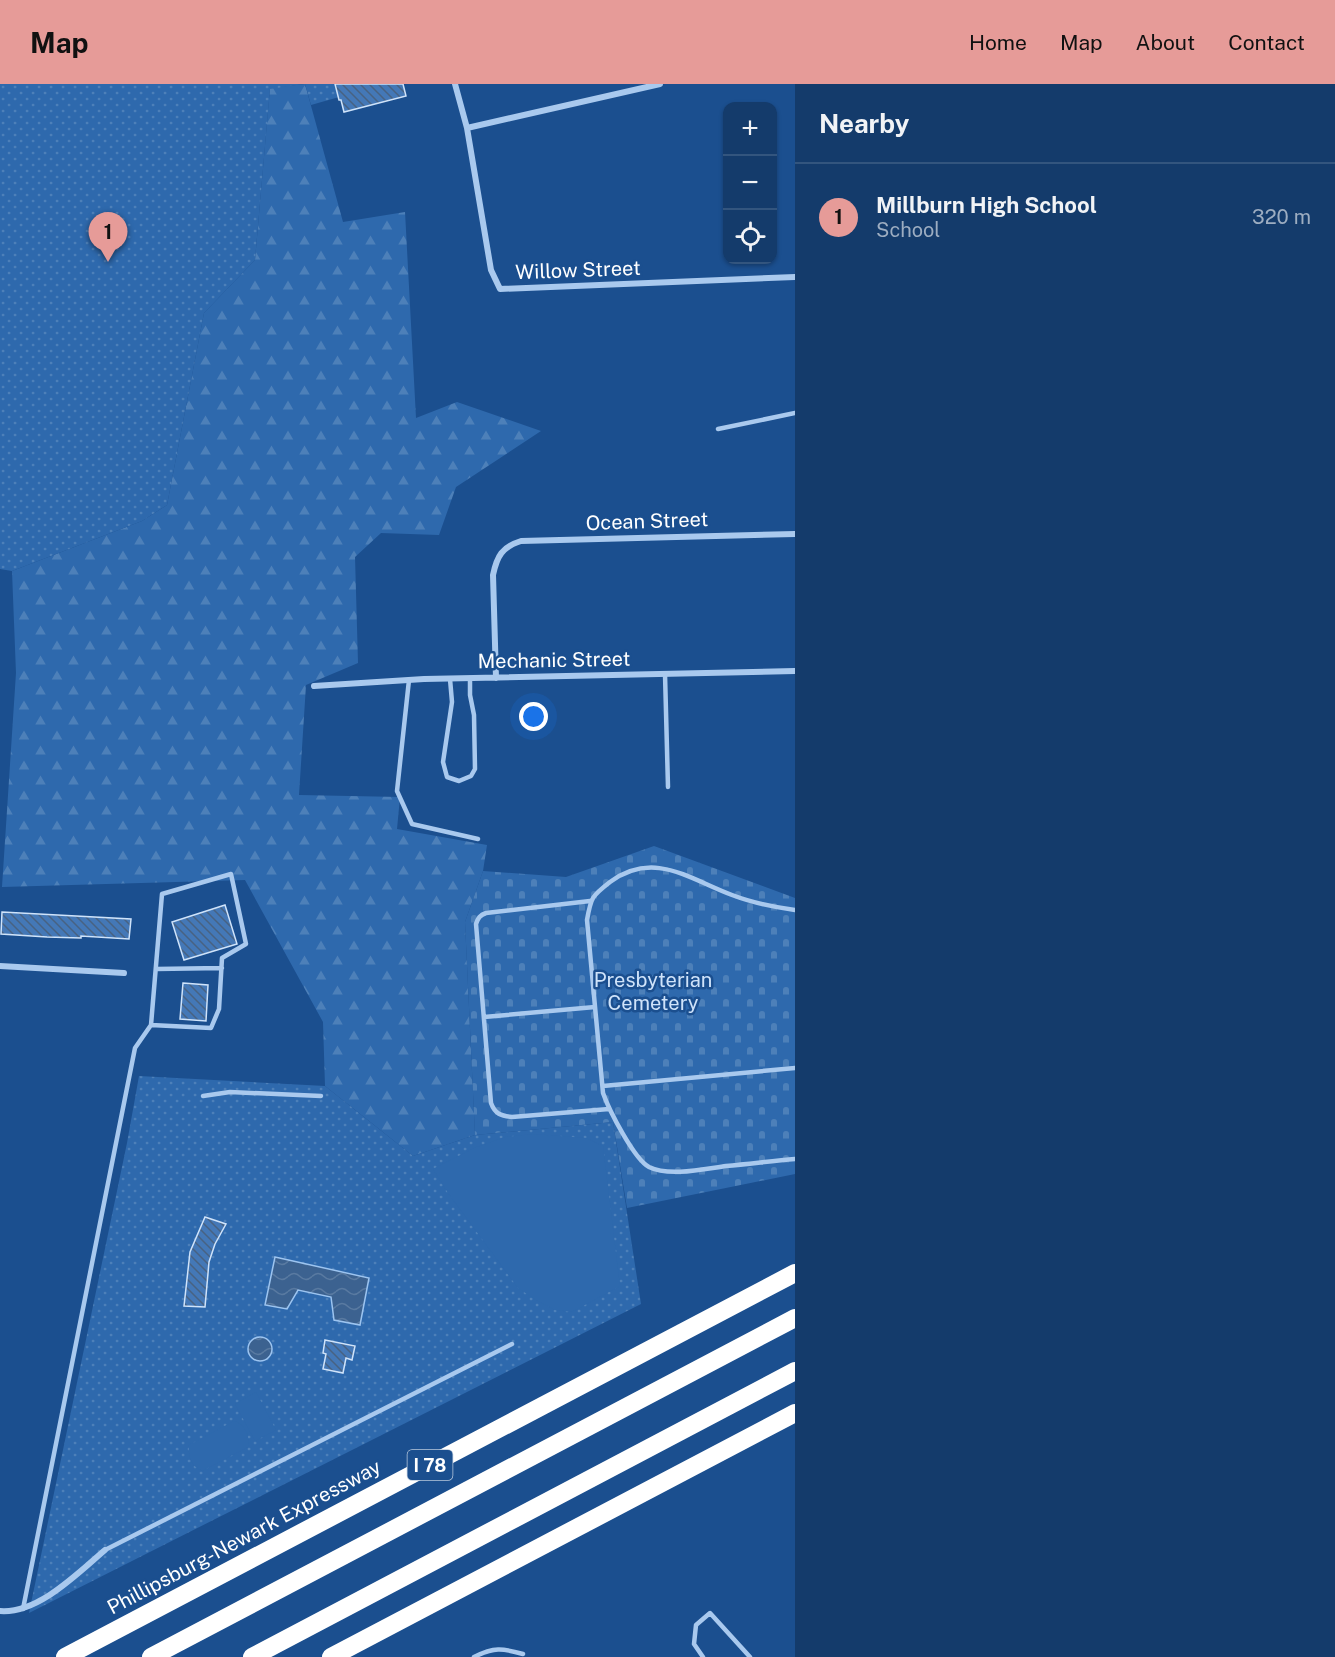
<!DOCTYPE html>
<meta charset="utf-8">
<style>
body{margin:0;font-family:"Public Sans",sans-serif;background:#1d4271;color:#f1f3f6}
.controls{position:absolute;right:18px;top:18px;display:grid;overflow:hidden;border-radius:12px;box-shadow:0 2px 4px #0004}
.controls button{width:54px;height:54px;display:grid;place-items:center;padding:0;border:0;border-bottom:2px solid #33557e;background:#143b6b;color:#f1f3f6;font:30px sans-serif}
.you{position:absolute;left:534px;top:633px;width:21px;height:21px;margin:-15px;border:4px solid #fff;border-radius:50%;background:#1a73e8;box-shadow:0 0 0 9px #1a73e833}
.badge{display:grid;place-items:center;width:39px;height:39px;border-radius:50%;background:#e69b98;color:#111;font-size:20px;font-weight:700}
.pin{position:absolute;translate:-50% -50px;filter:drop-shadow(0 2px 3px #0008)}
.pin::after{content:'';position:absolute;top:32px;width:21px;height:18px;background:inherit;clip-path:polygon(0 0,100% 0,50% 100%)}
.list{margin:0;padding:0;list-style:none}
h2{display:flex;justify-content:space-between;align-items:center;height:78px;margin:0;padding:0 24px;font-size:26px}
h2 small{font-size:20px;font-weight:400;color:#9dadc1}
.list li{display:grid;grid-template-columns:39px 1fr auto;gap:18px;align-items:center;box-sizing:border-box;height:108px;padding:0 24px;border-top:2px solid #33557e}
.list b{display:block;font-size:22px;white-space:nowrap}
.list p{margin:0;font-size:20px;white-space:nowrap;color:#9dadc1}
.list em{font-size:20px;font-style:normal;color:#9dadc1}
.icon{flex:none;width:33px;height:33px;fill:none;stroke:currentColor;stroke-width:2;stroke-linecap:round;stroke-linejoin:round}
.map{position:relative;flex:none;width:795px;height:1573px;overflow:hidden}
header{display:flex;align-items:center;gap:36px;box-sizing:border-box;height:84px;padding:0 30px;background:#e69b98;color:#111}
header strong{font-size:28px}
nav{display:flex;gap:33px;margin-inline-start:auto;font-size:21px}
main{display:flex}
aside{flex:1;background:#143b6b}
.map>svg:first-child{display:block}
.forest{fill:url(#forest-firs)}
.cemetery{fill:url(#cemetery-stones)}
.park{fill:url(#park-dots)}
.garden{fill:#2e69ad}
.water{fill:url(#water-waves);stroke:#9cc4f0;stroke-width:1.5}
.building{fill:url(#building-back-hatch);stroke:#cfe3fa;stroke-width:1.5}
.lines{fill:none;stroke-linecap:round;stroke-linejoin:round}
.lane{stroke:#a9c9ee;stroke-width:4.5}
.street{stroke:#a9c9ee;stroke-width:6}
.highway{stroke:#fff;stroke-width:18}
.labels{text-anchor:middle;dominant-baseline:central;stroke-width:5;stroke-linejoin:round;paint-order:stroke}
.shield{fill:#1b4f8f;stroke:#bbcadd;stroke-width:1.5}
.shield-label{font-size:18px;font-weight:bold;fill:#fff}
.street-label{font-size:20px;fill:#fff;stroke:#1b4f8f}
.park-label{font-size:20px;fill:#cfe3fa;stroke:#1b4f8f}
</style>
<header>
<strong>Map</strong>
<nav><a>Home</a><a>Map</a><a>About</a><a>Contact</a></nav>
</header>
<main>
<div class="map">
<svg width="795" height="1573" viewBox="0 0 795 1573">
<defs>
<pattern id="forest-firs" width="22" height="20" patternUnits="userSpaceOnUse" patternTransform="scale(1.5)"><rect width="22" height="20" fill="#2e69ad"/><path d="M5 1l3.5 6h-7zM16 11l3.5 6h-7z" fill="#4d80b9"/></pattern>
<pattern id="cemetery-stones" width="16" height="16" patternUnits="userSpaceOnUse" patternTransform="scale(1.5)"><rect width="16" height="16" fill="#2e69ad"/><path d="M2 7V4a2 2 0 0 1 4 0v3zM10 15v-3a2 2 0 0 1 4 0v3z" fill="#4d80b9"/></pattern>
<pattern id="park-dots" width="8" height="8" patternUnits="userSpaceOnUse" patternTransform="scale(1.5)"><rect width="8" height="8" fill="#2e69ad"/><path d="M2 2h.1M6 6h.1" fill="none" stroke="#4d80b9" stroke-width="1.8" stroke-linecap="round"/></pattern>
<pattern id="water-waves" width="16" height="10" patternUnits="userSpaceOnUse" patternTransform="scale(1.5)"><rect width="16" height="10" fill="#3c6290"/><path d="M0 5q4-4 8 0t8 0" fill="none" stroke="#597aa1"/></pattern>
<pattern id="building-back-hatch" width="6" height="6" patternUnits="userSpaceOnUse" patternTransform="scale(1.5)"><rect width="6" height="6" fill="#4478b7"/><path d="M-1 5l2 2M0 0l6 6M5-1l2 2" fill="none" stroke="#486282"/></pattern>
</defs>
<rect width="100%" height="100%" fill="#1b4f8f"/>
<!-- forest -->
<path class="forest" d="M305,0L343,138L405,128L416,334L457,318L541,347L456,403L439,451L381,449L355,473L358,579L306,601L299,711L400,713L397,745L487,761L483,787L465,838L475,1051L413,1072L325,1002L323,938L245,796L2,803L16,589L12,487L142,437L167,421L204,229L255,176L270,4Z"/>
<!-- cemetery -->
<path class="cemetery" d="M654,762L795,814V1090L627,1124L613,1038L475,1051L465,838L483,787L566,793Z"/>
<!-- park -->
<path class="park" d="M0,0H304L270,5L255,176L204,229L167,421L142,437L12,487L0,485Z
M305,0H336L339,13L311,21Z
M139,992L325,1002L413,1072L475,1051L613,1038L641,1220L29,1529L127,1059Z"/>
<!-- garden -->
<path class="garden" d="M533,1050L586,1054L603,1062L620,1202L572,1228L555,1226L536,1216L518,1204L448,1109L433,1085L474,1064L505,1053Z
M256,1308L276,1346L255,1357L235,1320Z
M234,1337C245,1340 250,1351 248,1363L202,1387C191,1382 188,1373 189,1361Z"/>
<!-- water -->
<path class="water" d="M275,1173L369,1194L360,1241L334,1236L331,1213L298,1206L287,1225L265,1221Z
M248 1265a12 12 0 1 1 24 0a12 12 0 1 1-24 0Z"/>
<!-- building -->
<path class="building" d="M335,0H403L406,12L344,28L341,16H339Z
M225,821L237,860L184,876L172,838Z
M2,828L131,835L129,855L81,852V854L47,853L1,850Z
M183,899L208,901L206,937L180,935Z
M205,1133L226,1140L215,1160L209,1178L205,1223L184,1222L190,1168Z
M325,1256L355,1262L352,1276L346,1274L343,1289L323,1285L326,1270L323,1269Z"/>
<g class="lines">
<!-- lane -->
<path class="lane" d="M718,345L795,329
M665,590L668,703
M450,595L452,618L443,678L447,693L459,697L471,692L475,685L474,631L470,611V594
M409,596L397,707L412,740L478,755
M590,817L486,829C480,831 478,834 476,840L491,1019C495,1030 501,1032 512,1033L609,1025
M795,826C773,823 753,819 732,811C689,795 654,766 610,798C592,812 591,813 587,836L603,1009C609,1026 634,1075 649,1083C669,1093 704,1085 726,1082C749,1080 772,1077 795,1075
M156,885L222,884
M484,933L595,923
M603,1002L795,984
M203,1012L230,1008L321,1012
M105,1466L512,1260
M23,1525L135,964L151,941L162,810L231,790L246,860L222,874L219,925L211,944L151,941
M474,1573C494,1563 502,1564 523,1570
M703,1573L694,1560L696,1541L710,1529L750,1573"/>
<!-- street -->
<path class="street" d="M455,0L467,44L491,186L500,205L795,193
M467,44L660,0
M496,594L493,491C497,472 502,463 521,457L795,450
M314,602L424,595L795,587
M0,882L124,889
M0,1527C38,1530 78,1489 105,1466"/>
<!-- highway -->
<path class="highway" d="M65,1573L795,1189
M151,1573L795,1234
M252,1573L795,1287
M331,1573L795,1329"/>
</g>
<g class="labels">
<!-- shield labels -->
<rect class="shield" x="407.5" y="1366" width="45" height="30" rx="4.5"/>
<g class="shield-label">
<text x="430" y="1381">I 78</text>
</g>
<!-- street labels -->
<g class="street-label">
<text transform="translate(578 186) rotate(-2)">Willow Street</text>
<text transform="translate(647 437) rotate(-2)">Ocean Street</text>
<text transform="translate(554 576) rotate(-1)">Mechanic Street</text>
<text transform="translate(244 1453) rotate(-28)">Phillipsburg-Newark Expressway</text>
</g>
<!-- park labels -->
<g class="park-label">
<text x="653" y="896">Presbyterian<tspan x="653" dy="23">Cemetery</tspan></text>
</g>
</g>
</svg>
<div class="controls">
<button>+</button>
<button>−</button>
<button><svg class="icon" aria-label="locate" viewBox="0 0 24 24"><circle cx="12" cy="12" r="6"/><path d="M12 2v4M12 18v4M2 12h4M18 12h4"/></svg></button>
</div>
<div class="you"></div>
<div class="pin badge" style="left:108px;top:178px">1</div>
</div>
<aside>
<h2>Nearby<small></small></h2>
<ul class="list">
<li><span class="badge">1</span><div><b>Millburn High School</b><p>School</p></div><em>320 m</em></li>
</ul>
</aside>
</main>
